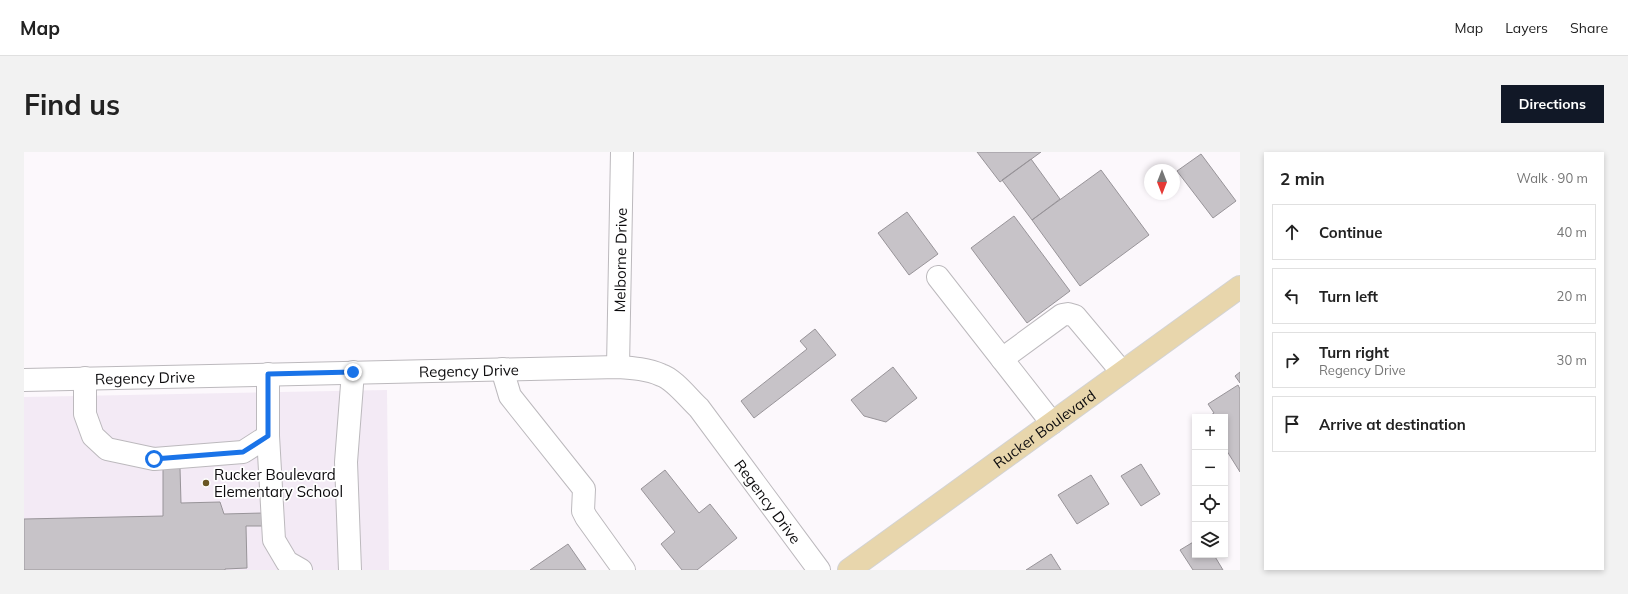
<!DOCTYPE html>
<meta charset="utf-8">
<style>
body{margin:0;font-family:Mulish,sans-serif;background:#f2f2f2;color:#222}
.controls{position:absolute;right:12px;bottom:12px;display:grid;overflow:hidden;border-radius:0px;box-shadow:0 2px 6px #0003}
.controls button{width:36px;height:36px;display:grid;place-items:center;padding:0;border:0;border-bottom:1px solid #e0e0e0;background:#fff;color:#222;font:20px sans-serif}
.compass{position:absolute;left:1120px;top:12px;width:36px;height:36px;border-radius:50%;background:#fff;box-shadow:0 2px 6px #0003;rotate:180deg}
.stop{position:absolute;width:12px;height:12px;margin:-9px;border:3px solid #1a73e8;border-radius:50%;background:#fff}
.stop.end{background:#1a73e8;border-color:#fff;box-shadow:0 1px 4px #0008}
.list{margin:0;padding:0;list-style:none}
h2{display:flex;justify-content:space-between;align-items:center;height:52px;margin:0;padding:0 16px;font-size:17px}
h2 small{font-size:13px;font-weight:400;color:#767676}
.list li{display:grid;grid-template-columns:26px 1fr auto;gap:12px;align-items:center;box-sizing:border-box;height:56px;margin:0 8px 8px;padding:0 8px;border:1px solid #e0e0e0;border-radius:0px}
.list b{display:block;font-size:15px;white-space:nowrap}
.list p{margin:0;font-size:13px;white-space:nowrap;color:#767676}
.list em{font-size:13px;font-style:normal;color:#767676}
.icon{flex:none;width:22px;height:22px;fill:none;stroke:currentColor;stroke-width:2;stroke-linecap:round;stroke-linejoin:round}
.map{position:relative;flex:none;width:1216px;height:418px;overflow:hidden;border-radius:0px}
header{display:flex;align-items:center;gap:24px;box-sizing:border-box;height:56px;padding:0 20px;background:#fff;border-bottom:1px solid #e0e0e0}
header strong{font-size:19px}
nav{display:flex;gap:22px;margin-inline-start:auto;font-size:14px}
.intro{display:flex;align-items:center;justify-content:space-between;box-sizing:border-box;height:96px;padding:0 24px}
h1{margin:0;font-size:28px}
.button{padding:10px 18px;border-radius:0px;background:#111827;color:#fff;font-size:14px;font-weight:700}
main{display:flex;gap:24px;padding:0 24px}
aside{flex:1;background:#fff;border-radius:0px;box-shadow:0 2px 6px #0003}
.map>svg:first-child{display:block}
.built{fill:#f3eaf5}
.building{fill:#c7c3c8;stroke:#989499}
.lines{fill:none;stroke-linecap:round;stroke-linejoin:round}
.minor-casing{stroke:#bcb9bd;stroke-width:24}
.major-casing{stroke:#d3d3d3;stroke-width:24}
.minor{stroke:#fff;stroke-width:22}
.major{stroke:#e8d6ac;stroke-width:22}
.route{stroke:#1a73e8;stroke-width:5}
.poi-dot{fill:#695624;stroke:#fff;stroke-width:1.5}
.labels{text-anchor:middle;dominant-baseline:central;stroke-width:3.5;stroke-linejoin:round;paint-order:stroke}
.street-label{font-size:15px;fill:#0c0b0d;stroke:#fff}
.poi-label{font-size:15px;fill:#0c0b0d;stroke:#fff;text-anchor:start}
</style>
<header>
<strong>Map</strong>
<nav><a>Map</a><a>Layers</a><a>Share</a></nav>
</header>
<div class="intro"><h1>Find us</h1><a class="button">Directions</a></div>
<main>
<div class="map">
<svg width="1216" height="418" viewBox="0 0 1216 418">
<rect width="100%" height="100%" fill="#fcf8fc"/>
<!-- built -->
<path class="built" d="M363,238L365,418H0V245Z"/>
<!-- building -->
<path class="building" d="M953,0H1017L976,30Z
M1177,2L1212,49L1189,66L1153,19Z
M1007,7L1036,47L1008,68L978,28Z
M1077,18L1125,83L1056,134L1008,68Z
M883,60L914,102L885,123L854,81Z
M990,64L1046,139L1003,171L947,96Z
M791,177L812,203L730,266L717,249L783,197L776,189Z
M869,215L893,246L862,270L840,264L827,248Z
M1216,220V231L1211,224Z
M1214,233L1216,237V320L1201,296V265H1184L1190,261L1184,252Z
M1117,312L1136,342L1117,354L1097,324Z
M139,316H156L157,351L196,350L200,362L239,361V374H222L223,416L201,417V418H0V367L139,364Z
M641,318L675,361L686,352L713,386L673,418H658L637,392L651,380L617,337Z
M1067,323L1085,352L1053,372L1034,343Z
M1171,389V403H1190L1199,418H1169L1156,398Z
M544,392L562,418H506Z
M1027,402L1037,418H1002Z"/>
<g class="lines">
<defs>
<g id="minor">
<path d="M914,125L1028,271"/>
<path d="M978,207L1038,163L1044,162L1051,164L1098,220"/>
<path id="s1" d="M594,215L598,0"/>
<path d="M478,217L486,244L560,337L559,359L562,365L600,418"/>
<path d="M61,226V262L69,284L83,297L130,307L219,300L244,284V222"/>
<path id="s2" d="M0,228L594,215C609,216 624,217 637,223C650,227 665,247 675,256L795,418"/>
<path d="M244,284L250,388L263,410L277,418"/>
<path d="M326,418L322,310L329,220"/>
</g>
<g id="major">
<path id="s3" d="M825,418L1216,135"/>
</g>
</defs>
<!-- minor casing -->
<use href="#minor" class="minor-casing"/>
<!-- major casing -->
<use href="#major" class="major-casing"/>
<!-- minor -->
<use href="#minor" class="minor"/>
<!-- major -->
<use href="#major" class="major"/>
</g>
<g class="lines">
<!-- route -->
<path class="route" d="M130,307L219,300L244,284V222L329,220"/>
</g>
<!-- markers -->
<circle class="poi-dot" cx="182" cy="331" r="4"/>
<g class="labels">
<!-- street labels -->
<g class="street-label">
<text stroke="none"><textPath href="#s1" startOffset="107">Melborne Drive</textPath></text>
<text stroke="none"><textPath href="#s2" startOffset="445">Regency Drive</textPath></text>
<text stroke="none"><textPath href="#s2" startOffset="121">Regency Drive</textPath></text>
<text stroke="none"><textPath href="#s3" startOffset="241">Rucker Boulevard</textPath></text>
<text stroke="none"><textPath href="#s2" startOffset="805">Regency Drive</textPath></text>
</g>
<!-- poi labels -->
<g class="poi-label">
<text x="190" y="322">Rucker Boulevard<tspan x="190" dy="17">Elementary School</tspan></text>
</g>
</g>
</svg>
<div class="controls">
<button>+</button>
<button>−</button>
<button><svg class="icon" aria-label="locate" viewBox="0 0 24 24"><circle cx="12" cy="12" r="6"/><path d="M12 2v4M12 18v4M2 12h4M18 12h4"/></svg></button>
<button><svg class="icon" aria-label="layers" viewBox="0 0 24 24"><path d="M12 4l9 5-9 5-9-5zM3 14l9 5 9-5"/></svg></button>
</div>
<svg class="compass" viewBox="-18 -18 36 36"><path d="M0-13l5 13h-10z" fill="#e53935"/><path d="M0 13l5-13h-10z" fill="#767676"/></svg>
<div class="stop" style="left:130px;top:307px"></div>
<div class="stop end" style="left:329px;top:220px"></div>
</div>
<aside>
<h2>2 min<small>Walk · 90 m</small></h2>
<ul class="list">
<li><svg class="icon" aria-label="ahead" viewBox="0 0 24 24"><path d="M12 20V5M6 11l6-6 6 6"/></svg><div><b>Continue</b></div><em>40 m</em></li>
<li><svg class="icon" aria-label="left" viewBox="0 0 24 24"><path d="M17 20v-9H6M10 6l-5 5 5 5"/></svg><div><b>Turn left</b></div><em>20 m</em></li>
<li><svg class="icon" aria-label="right" viewBox="0 0 24 24"><path d="M7 20v-9h11M14 6l5 5-5 5"/></svg><div><b>Turn right</b><p>Regency Drive</p></div><em>30 m</em></li>
<li><svg class="icon" aria-label="arrive" viewBox="0 0 24 24"><path d="M6 21V4h12l-3 4 3 4H6"/></svg><div><b>Arrive at destination</b></div></li>
</ul>
</aside>
</main>
